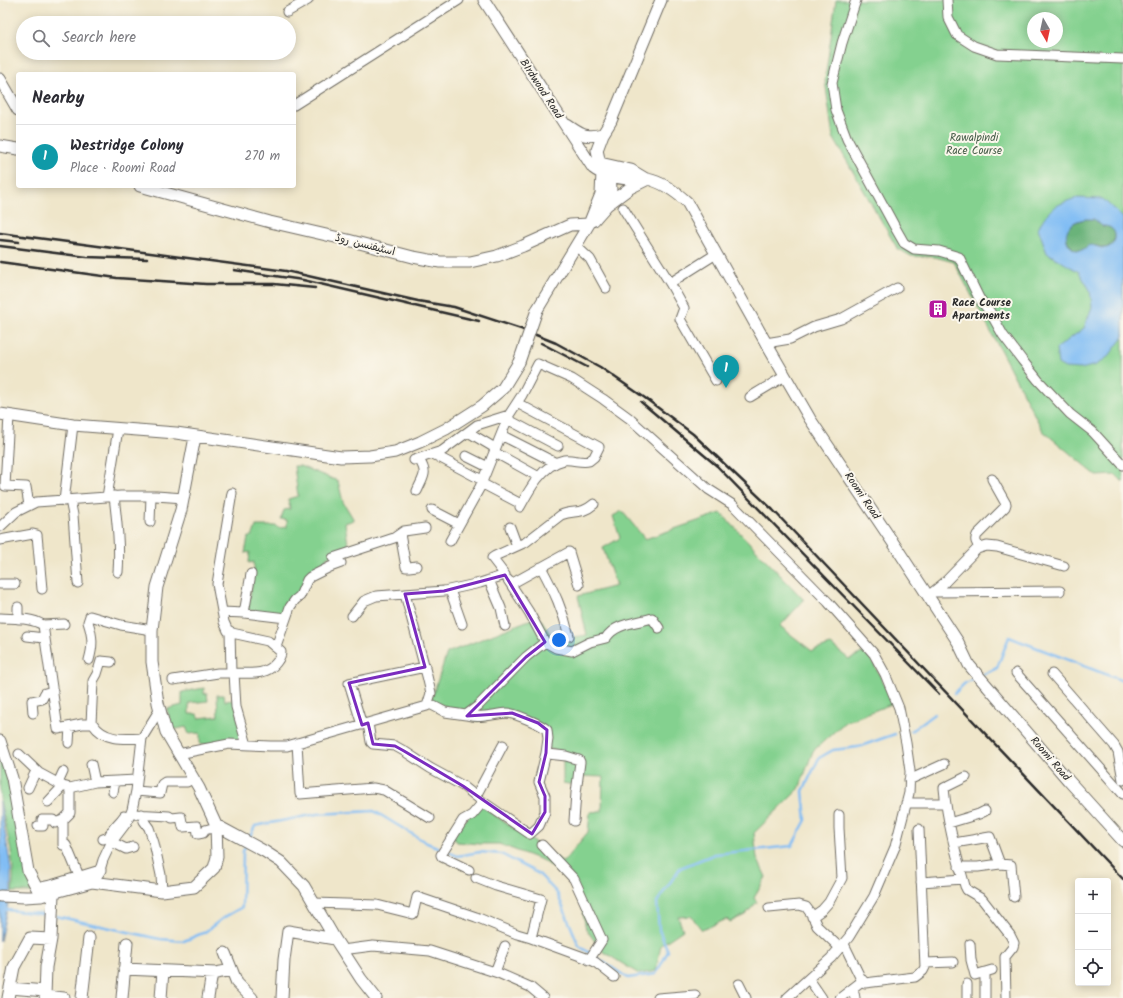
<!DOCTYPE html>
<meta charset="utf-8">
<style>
body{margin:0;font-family:Kalam,"Playpen Sans Arabic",sans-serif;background:#f7f7f7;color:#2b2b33}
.controls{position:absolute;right:12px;bottom:12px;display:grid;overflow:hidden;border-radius:4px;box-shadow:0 2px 10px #0003}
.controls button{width:36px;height:36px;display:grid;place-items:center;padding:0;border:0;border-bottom:1px solid #e1e1e2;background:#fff;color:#2b2b33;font:20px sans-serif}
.compass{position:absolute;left:1027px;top:12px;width:36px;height:36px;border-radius:50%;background:#fff;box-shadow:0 2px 10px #0003;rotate:171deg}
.you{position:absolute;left:559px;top:640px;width:14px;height:14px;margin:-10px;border:3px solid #fff;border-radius:50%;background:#1a73e8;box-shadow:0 0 0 6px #1a73e833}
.badge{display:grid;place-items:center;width:26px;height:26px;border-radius:50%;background:#db2777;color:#fff;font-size:13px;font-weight:700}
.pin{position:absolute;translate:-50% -33px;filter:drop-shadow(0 1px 2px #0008)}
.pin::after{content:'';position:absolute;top:21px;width:14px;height:12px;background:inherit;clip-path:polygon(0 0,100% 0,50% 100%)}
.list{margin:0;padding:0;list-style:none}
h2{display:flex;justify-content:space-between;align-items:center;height:52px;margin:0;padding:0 16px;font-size:17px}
h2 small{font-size:13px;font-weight:400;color:#7c7c81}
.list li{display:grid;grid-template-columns:26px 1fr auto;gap:12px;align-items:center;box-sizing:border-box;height:64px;padding:0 16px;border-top:1px solid #e1e1e2}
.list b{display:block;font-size:15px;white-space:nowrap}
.list p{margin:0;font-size:13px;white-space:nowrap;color:#7c7c81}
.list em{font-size:13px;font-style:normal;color:#7c7c81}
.icon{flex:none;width:22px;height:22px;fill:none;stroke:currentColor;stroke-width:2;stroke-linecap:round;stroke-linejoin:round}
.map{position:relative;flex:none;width:1123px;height:998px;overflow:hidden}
.search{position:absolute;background:#fff;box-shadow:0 2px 10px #0003;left:16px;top:16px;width:280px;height:44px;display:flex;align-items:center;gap:10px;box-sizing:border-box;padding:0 14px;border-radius:22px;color:#7c7c81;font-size:15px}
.panel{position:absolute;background:#fff;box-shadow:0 2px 10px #0003;left:16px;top:72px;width:280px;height:116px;border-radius:4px}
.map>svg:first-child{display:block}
.green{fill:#84d18f;stroke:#587e5d;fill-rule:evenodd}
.forest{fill:#6bb37a;stroke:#4b6f52}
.water{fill:#81bdf4;stroke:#567490;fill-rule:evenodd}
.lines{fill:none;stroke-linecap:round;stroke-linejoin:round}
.stream{stroke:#81bdf4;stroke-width:2.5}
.minor-casing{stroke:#706c63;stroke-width:11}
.tertiary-casing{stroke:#706c63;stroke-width:13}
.minor{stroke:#fff;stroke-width:9}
.tertiary{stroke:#fff;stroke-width:11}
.rail{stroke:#2b2b2b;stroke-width:2.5}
.tertiary-bridge-casing{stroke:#706c63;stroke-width:13;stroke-linecap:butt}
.tertiary-bridge{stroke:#fff;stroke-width:11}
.marked{fill:none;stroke:#7b2cbf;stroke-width:3;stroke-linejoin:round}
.labels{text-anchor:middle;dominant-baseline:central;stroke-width:4;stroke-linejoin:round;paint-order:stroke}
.street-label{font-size:11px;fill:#2b2b2b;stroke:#fbf7ec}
.park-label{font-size:11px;fill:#465d49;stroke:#fbf7ec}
.poi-label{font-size:11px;font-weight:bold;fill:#2b2b2b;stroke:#fbf7ec;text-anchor:start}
</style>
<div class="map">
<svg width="1123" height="998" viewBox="0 0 1123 998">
<rect width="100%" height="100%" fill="#fbf7ec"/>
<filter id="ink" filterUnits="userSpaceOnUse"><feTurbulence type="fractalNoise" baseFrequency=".025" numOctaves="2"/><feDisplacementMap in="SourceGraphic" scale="8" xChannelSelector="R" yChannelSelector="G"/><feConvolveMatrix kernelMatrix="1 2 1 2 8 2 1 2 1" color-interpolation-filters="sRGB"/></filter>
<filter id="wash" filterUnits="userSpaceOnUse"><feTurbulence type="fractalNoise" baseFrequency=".012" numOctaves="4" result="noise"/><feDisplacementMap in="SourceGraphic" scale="16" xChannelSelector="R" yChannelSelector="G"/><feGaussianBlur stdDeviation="0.9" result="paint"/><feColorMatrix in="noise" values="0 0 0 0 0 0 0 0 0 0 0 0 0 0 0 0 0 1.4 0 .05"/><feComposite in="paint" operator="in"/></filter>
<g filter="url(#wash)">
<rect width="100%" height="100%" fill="#efe6ca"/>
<!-- green -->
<path class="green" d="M836,0H1123V482L1116,475L1097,476L1043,431L954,262L935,257L911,256L897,248L833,137L825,80ZM1033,18H1057V42H1033Z
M294,466H300L338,481L343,502L354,520L345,523L349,551L326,557L327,562C308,571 305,576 298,596L288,600L284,616L248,610L254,571V562L249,563L250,552L245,553L248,538L253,535L256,526H277L278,528L287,527V520L281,519L284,510L290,509L288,499L298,496Z
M622,511L645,539L721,513L804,600L780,626L812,651L831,645L849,659L867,651L894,703L845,722L813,751L799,789L754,833L757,858L766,877L754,898L757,902L745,915L730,922L727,919L702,930L691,916L678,917L683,930L661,945L656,971L639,974L602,951L586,929L581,903L571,881L544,861L499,844H480L457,842L451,835L480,805L563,862L588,832L590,812L602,811L603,777L580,776L574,785L563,783V753L547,748L544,730L505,716L477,721L431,700L447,653L539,616L554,640L587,635L578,596L616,586L603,548L620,538L613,516Z
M204,688V694L207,693L208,701L189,703V714H197L199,718L218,716L217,695H224L225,701L235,700L243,740L200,745V733L189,734L186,727L172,730L167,709L182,705V692Z
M0,749L34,892H12C17,860 5,829 0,798C0,782 0,765 0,749Z"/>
<!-- forest -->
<path class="forest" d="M1086,219H1094L1102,226C1118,226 1119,240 1106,248C1100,247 1095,244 1088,247C1084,248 1082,251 1077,250C1068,247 1063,234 1069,227C1074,222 1080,220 1086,219Z"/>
<!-- water -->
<path class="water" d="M1076,198L1103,199L1123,218V337L1109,356L1096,365L1081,369L1065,368L1058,364L1056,349L1084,328L1092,307L1090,290L1079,272L1047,253L1038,228C1050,207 1054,206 1076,198ZM1086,219H1094L1102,226C1120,225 1118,246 1106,248C1101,249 1095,245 1090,245C1087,246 1084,249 1082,250C1065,254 1056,222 1086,219Z
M0,801L11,869V891L0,941Z"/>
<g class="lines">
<!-- stream -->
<path class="stream" d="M982,675L997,668L1009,637L1123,681
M954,694L965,683L975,678
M911,731L934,714
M249,839L255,826L317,814L374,811L427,843L442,849
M447,851L457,856L480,852L501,854L539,874L557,893L579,946L628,978L656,974L668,951L659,930L657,902L680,868L715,854L792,846L806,820L803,791L819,758L833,750L858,747L895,734
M0,909L49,915
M56,916L160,939L184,941L205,932L223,918L242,907L243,851L246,845"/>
</g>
</g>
<g filter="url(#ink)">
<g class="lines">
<defs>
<path id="minor" d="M856,0L842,43L832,83L836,110L847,139L896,229L904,243L914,249L939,251L959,257L979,298L990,312L1003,335L1022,360L1038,380L1070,414L1093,432L1123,465
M947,0L948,17L957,35L974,46L997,54L1123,59
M287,12L308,0
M294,105L459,0
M623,208L670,283L684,308L680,319L716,381
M576,246L590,259L606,288
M670,283L716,254
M766,343L790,339L814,327L841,319L897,288
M750,397L785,376
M517,403L599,447L594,457L589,461C581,463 573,459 564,460C543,464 529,490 520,507
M9,416L5,486L26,487L29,505
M507,419L558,446
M468,432L495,448
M501,435L556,463
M494,452L539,477
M433,454L482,480
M466,456L488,467
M414,460L442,451L477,425L509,415
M481,483L521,504
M417,491C424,475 428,474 419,459
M232,493L217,584L224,622L228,631L232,633L268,641L281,652C281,657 279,659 276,663C266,676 249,673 234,673L236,707L247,745
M114,496C117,522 120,547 118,572
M107,497L118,429
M70,500L73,515L78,583
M64,501L73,425
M432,510L459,524
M150,522L151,496
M0,527L16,512L36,502L121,496H156L184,498
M510,527L517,546
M400,534L406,567H409L417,566
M0,540L33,534L37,535L42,589
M450,541L480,487L509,415L522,395L538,364L572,379L603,399L629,418L708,489L733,505L828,602L874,654L885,674L899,708L906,743L910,771L909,793L895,847L874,896L849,937L831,958L787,998
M980,548C977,544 974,541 977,535L1005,507L1006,504L992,479
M333,558L394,538L404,531L425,528
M541,567C554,591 563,610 569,636
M489,580L501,608L505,626
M508,580L529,612L545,642
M0,584H15
M511,584L569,552L579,585
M450,590L462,624
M934,592L1060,591
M928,596L944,583L977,549L987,546L997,547L1064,566
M222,612L244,613L286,618
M244,613L251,574
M352,616L364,601L376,596L405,594
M0,618C14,619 30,617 43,625L58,729L82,724H93C104,741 124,739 142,738
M18,619V607
M43,625L64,624
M230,631L231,673
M27,636L44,638
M276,647L290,607L295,600L300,596L307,580L310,577L330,567L341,563
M89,660C93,646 93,637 88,622L90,616L121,625L152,630
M1016,673L1123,794
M1052,674L1114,745L1118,752L1123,780
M173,680L218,673H234
M428,703L445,712L466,715L478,706L526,657L545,642L556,648L572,651L590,642L606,638C615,623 637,623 652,618L659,628
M33,713L32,701L42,699L45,693L53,691
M466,715C479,719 494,714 507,713C514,713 543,725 547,730L548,739L546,753L548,754L566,756L579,760L580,762L576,793L574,821
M368,723L371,742L373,744L395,746L404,751L430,768L463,786L483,802L530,834L539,826L545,812V796L539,782L546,753
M91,724L93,681L97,674L101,661L111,662
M362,725L349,683L425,667
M69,743L70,727
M297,743L300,794L373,788L384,790L430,818
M19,754L39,773L63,786L70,788L95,782L137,780
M178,754L229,744L270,746H287L427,706L431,693L427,676L405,594L444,591L480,583L505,575L492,558L495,556L526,542L561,515C574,509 580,516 594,504
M91,764L95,782
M966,777L944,788C947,821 956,854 965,886L967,890L982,899L1010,935L1014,943L1013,947L1005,957L1006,998
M909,780L944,764
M58,783L63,772
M28,788L34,775L37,772
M70,788V813L63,820V845H66L79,876
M136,791L160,793L162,784L165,782H187L193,778
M113,792L115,782
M476,796L503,745
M48,802L63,786
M906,803H945
M132,810L134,814L169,816L172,818L181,817L183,827L197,826L198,834L203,833L205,830L216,827
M142,814L144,821L149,828L154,843L161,875L162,891
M949,823L979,814L985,811
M38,826H43L42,820H53L55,823L63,820
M103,839L109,837C112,827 118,825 124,816
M112,842L126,849L133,847
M954,843L990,837L1000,864
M542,845L574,879L602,940L589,960
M959,867H978L1000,864L1011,865L1014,897
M469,870L442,857L441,855L463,820L472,815L483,802
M921,882L963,879
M37,888L51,885L100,870L103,860L111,843L127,822L132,810L136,791L142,738L160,709
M314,903L377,905L413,914L417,897L476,917L517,934L531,938L541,899L496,886L476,878
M769,908L799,905L806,907L812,915L817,926L840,948
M812,917L822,910L829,902L842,878L839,828V815
M531,938L586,958L595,962L614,977
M844,944L860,977L865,983L915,977L923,971L925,967L919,829
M970,944L971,960L975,975L992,970
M342,950L373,946L430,951L498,973L530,987L543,998
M925,963L953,962
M495,972L505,946
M809,979L822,998
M739,984L746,998
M853,988L855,998
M658,998L695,995
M840,998L862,981
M967,998V984
M985,998V972"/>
<path id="tertiary" d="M484,0L593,168C602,175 616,178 628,179C634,179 641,178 647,179C662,182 676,192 687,202L766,343L810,419L898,550L958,642L969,665L1068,780L1123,841
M0,79L18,110
M567,125C582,135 584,138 603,134
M0,146L18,149
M600,163L631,170L646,179
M140,186L270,222L348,240L413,257L440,262H470L497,256L523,246L570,225L589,224
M607,205L630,188L646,180
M594,220C598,215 603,210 607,205C613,194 611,180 607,169
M537,310L589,224L601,194L602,173L597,150L603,134L611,121L661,0
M0,414L73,425L176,433L341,457L370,456L395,452L420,442L446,429L482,406L503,388L519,362
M0,741L12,778L28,871L41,896
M216,825L264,851L281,862L304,886L335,939L361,979L376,998
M92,882L100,870
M0,896L25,897L41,896L92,882L162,891L194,887L214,868L217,857L216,825L199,788L166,732L158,703L152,662V630L157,587L181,510L195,437
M51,939L46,967L45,996L64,998
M225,953L237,983L252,998
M124,969L216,973L232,970
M10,988L45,991
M8,998L14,967L30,938L51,939L53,894
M82,998L89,938
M122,998L127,943
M161,998L163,971
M208,998L212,973
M282,998L284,960L288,931L335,939"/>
</defs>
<!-- minor casing -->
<use href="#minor" class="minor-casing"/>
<!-- tertiary casing -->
<use href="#tertiary" class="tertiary-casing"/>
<!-- minor -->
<use href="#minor" class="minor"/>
<!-- tertiary -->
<use href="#tertiary" class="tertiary"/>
<!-- rail -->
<path class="rail" d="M0,233L286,271L418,301L454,307L521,329L556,343L600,367L645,398L693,434L773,510L1123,879
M0,240L19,242
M0,246L87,257L147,259
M0,262L117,278L206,284H274L315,288
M234,270L303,280L479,321
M541,343L587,367
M641,402L717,466L939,694"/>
<defs>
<path id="tertiary-bridge" d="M519,362L537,310"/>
</defs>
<!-- tertiary-bridge casing -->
<use href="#tertiary-bridge" class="tertiary-bridge-casing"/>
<!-- tertiary-bridge -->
<use href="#tertiary-bridge" class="tertiary-bridge"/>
</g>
</g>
<!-- marked area -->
<path class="marked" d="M505,575L545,642L526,657L467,716L512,713L538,723L547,730L546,753L539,782L545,796V812L532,834L463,786L404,751L395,746L373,744L368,723L362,725L349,683L425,667L405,594L444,591Z"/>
<!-- icons -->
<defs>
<symbol id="building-square" viewBox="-11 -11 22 22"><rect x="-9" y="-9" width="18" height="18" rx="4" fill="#b5179e" stroke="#fbf7ec"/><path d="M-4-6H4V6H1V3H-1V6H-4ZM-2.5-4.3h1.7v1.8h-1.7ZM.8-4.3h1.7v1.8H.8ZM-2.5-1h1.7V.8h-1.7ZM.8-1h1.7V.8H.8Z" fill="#fff"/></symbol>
</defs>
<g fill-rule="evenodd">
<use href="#building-square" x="927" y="298" width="22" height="22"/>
</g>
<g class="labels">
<!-- street labels -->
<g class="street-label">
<text transform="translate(541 89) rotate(57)">BIrdwood Road</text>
<text transform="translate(365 245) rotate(14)">اسٹیفنسن روڈ</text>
<text transform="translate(862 496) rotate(56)">Roomi Road</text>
<text transform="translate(1050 759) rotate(49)">Roomi Road</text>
</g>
<!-- park labels -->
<g class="park-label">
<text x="974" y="138">Rawalpindi<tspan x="974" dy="13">Race Course</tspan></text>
</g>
<!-- poi labels -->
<g class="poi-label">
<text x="952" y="303">Race Course<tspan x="952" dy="13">Apartments</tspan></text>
</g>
</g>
</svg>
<div class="controls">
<button>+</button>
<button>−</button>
<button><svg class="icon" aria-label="locate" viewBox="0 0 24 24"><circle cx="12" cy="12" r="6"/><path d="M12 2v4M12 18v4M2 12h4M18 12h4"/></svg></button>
</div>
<svg class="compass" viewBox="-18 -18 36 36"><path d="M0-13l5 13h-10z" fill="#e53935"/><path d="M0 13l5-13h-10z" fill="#7c7c81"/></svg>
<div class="you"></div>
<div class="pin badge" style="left:726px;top:388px;background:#0f9aa8">1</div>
<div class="search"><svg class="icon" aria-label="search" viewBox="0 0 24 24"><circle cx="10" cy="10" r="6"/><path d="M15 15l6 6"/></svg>Search here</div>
<section class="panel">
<h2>Nearby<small></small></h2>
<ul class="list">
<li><span class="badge" style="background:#0f9aa8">1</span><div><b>Westridge Colony</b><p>Place · Roomi Road</p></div><em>270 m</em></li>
</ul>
</section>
</div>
